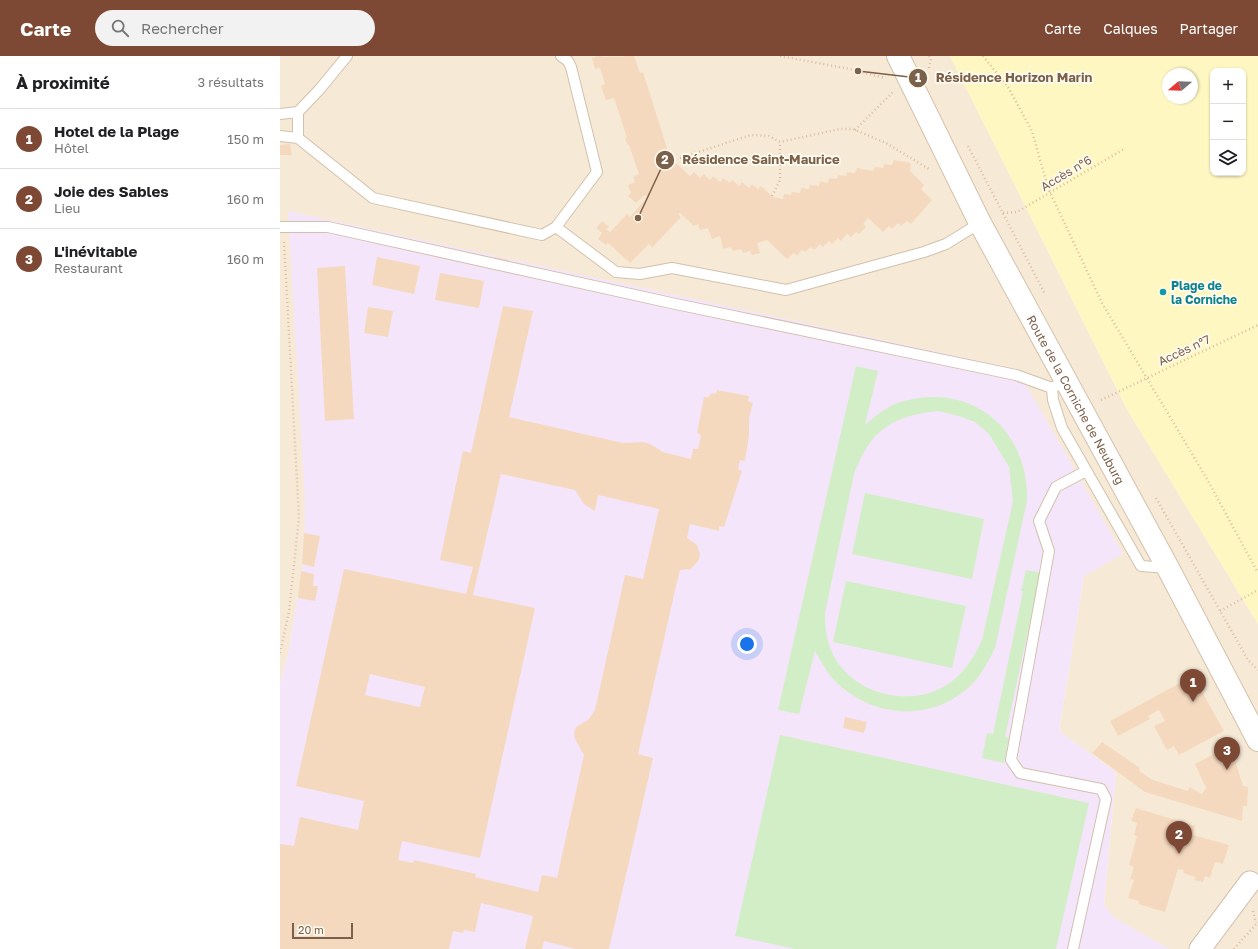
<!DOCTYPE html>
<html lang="fr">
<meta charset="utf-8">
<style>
body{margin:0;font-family:"Golos Text",sans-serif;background:#f2f2f2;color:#202124}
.controls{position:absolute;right:12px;top:12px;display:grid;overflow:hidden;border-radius:8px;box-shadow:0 1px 3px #0004}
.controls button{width:36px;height:36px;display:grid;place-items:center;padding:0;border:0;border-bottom:1px solid #e0e0e0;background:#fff;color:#202124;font:20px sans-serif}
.compass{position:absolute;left:882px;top:12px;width:36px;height:36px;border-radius:50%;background:#fff;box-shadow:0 1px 3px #0004;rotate:251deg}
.scale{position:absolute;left:12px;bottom:10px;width:61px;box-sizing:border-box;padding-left:4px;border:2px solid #7b604a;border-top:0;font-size:11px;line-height:14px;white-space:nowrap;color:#7b604a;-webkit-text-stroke:3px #fffbf1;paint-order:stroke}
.you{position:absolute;left:467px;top:588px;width:14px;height:14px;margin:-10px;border:3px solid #fff;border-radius:50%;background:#1a73e8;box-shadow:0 0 0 6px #1a73e833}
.badge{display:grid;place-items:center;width:26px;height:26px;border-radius:50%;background:#7d4934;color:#fff;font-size:13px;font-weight:700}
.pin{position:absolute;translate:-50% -33px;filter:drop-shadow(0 1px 2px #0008)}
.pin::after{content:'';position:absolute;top:21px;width:14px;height:12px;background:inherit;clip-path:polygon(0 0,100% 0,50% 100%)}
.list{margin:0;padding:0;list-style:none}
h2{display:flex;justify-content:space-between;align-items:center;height:52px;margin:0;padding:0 16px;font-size:17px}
h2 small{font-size:13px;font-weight:400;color:#757577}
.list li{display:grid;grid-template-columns:26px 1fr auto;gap:12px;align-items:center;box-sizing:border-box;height:60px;padding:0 16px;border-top:1px solid #e0e0e0}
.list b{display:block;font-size:15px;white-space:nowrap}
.list p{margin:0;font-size:13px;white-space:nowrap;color:#757577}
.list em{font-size:13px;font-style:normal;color:#757577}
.icon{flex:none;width:22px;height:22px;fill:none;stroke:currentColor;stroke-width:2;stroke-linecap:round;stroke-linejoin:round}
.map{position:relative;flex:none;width:978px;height:893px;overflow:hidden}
header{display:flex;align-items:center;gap:24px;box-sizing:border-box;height:56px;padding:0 20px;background:#7d4934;color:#fff}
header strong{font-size:19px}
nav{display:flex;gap:22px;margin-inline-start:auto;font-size:14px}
.search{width:280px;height:36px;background:#f2f2f2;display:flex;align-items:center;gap:10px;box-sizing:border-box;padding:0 14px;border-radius:22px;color:#757577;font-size:15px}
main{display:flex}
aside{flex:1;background:#fff}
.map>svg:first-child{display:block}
.residential{fill:#f6ead7}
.education{fill:#f5e5fb}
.green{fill:#d2eec6;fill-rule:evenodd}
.sand{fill:#fff7c2;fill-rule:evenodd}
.building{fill:#f5d9bf;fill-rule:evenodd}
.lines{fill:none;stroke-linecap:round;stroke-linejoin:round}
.lane-casing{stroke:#d2c0ad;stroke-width:12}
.street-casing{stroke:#d2c0ad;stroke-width:23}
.secondary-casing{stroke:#d5c1ab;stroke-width:24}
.path{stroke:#dbbca1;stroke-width:2.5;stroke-dasharray:1 3;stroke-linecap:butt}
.lane{stroke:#fff;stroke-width:10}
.street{stroke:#fff;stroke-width:21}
.secondary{stroke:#fff;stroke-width:22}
.culture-dot{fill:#0f9aa8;stroke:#fffbf1;stroke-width:1.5}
.labels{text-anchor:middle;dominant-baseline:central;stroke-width:3.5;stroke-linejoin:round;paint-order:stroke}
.street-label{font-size:12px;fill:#7b604a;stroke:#fffbf1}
.culture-label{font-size:12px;font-weight:bold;fill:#0d838f;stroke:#fffbf1;text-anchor:start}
.leader{fill:none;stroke:#7b604a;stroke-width:1.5}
.callout-dot{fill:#7b604a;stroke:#fffbf1;stroke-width:1.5}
.mark-label{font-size:12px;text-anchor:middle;font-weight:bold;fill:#fff}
.callout-label{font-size:13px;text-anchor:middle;font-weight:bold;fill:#7b604a;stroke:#fffbf1;stroke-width:3.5;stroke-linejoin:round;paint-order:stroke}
</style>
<header>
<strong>Carte</strong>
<div class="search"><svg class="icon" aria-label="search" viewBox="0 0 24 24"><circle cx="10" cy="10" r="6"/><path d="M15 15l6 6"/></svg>Rechercher</div>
<nav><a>Carte</a><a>Calques</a><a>Partager</a></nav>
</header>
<main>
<aside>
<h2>À proximité<small>3 résultats</small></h2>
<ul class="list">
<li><span class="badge">1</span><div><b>Hotel de la Plage</b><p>Hôtel</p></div><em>150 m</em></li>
<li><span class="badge">2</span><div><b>Joie des Sables</b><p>Lieu</p></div><em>160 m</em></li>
<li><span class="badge">3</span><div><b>L'inévitable</b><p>Restaurant</p></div><em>160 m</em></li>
</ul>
</aside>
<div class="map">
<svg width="978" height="893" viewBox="0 0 978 893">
<rect width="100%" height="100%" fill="#fef8e9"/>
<!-- residential -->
<path class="residential" d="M0,0H670L848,355L978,568V893H889L832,861L824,848L836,717L779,675L804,520L25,446V481L22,516L8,598L0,627Z"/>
<!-- education -->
<path class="education" d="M8,155L737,313L843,498L804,520L779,675L836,716L824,848L833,861L889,893H0V627L8,598L22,516L25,481V446Z"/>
<!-- green -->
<path class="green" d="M576,310L598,315L585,369C597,359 608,349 624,345C694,326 749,375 747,445L715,592C709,604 703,616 694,626C657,666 596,664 557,627C547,618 542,606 535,595L519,658L498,654ZM658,355L679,360L695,366L709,378L729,411L733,445L702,584C695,599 688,611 676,622C642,653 580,643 556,604C547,589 545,574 545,557L574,418C591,374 611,360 658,355Z
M585,437L704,463L692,523L572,498Z
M746,514L763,517L758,538H756L725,681L729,682L724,707L702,702L707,677L713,678L743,535H741Z
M566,525L686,550L672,612L553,586Z
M500,679L809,747L776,893H515L455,880Z"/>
<!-- sand -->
<path class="sand" d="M670,0H978V568L848,355ZM933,15H963V117H933ZM888,18H912V42H888Z"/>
<!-- building -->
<path class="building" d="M318,0L324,1L354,0L360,17L363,16L392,108H397L410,120L414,116L420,122L424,118L430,124L433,120L440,126L443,122L450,127L452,124L459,130L462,126L469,132L472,128L478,133L481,130L493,141L503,143L504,138L511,139L512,136L520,137L521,132L529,133L530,129L539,130L540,125L548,127L549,122L557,123L558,119L566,120L567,116L575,117L577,112L593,115L595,111L603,112L604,108L612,109L614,104L631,107L630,115L644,129L641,133L652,144L631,168L627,165L621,170L618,167L612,173L609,170L603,176L588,162L583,168L586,171L579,178L576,176L571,181L567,178L561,185L558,182L552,188L549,185L543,191L540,188L534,194L531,191L525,196L522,194L517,200L514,197L507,203L487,184L477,187L480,197L472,199L470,195L463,197L461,193L453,195L451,191L443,193L440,180L432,183L428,172L420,174L418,168L414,170L400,157L398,158L401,161L372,192L369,188L350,207L328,187L326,189L318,183L322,177L316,172L322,165L329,171L326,173L330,176L347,158L350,161L367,141L365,139L356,147L348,140L351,137L348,129L355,126L353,121L359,118L349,89H348L345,83L347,82L334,42L326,44L321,30L325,28L320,12L315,13L312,2Z
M10,88L12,99H0V89Z
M97,201L140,210L134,238L92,229Z
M215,201L229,204L227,213L213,211Z
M65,210L74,363L45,365L37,212Z
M160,217L204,225L199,252L155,244Z
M223,250L253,255L229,361L343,387L363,386L370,388L383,396L411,403L413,393H418L421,379L417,377L424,341H429L431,337L436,338L437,334L469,340L468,345L473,347L469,362V379L465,405L460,404L458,413L462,415L444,471L439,470V475L410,468L407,482L417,489L420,498L419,504L411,513L400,514L396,530L358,698L373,702L329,893H295L264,885L262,893H245L253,860L201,847L195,876L184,874L183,877L173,875L169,893H0V788L14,790L20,761L78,774L84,745L16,730L64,513L186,538L193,511L160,504L183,395L191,397ZM221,418L295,434L304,448L315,455L318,439L379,453L363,523L345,519L315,654L308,664L296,671L294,676L295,683L304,699L277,822L262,819L258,836L195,821L196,818L134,804L133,807L118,804L122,785L200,802L255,552L193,539ZM90,618L145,631L140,651L85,639Z
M88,251L113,255L108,281L84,277Z
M24,477L40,480L34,511L22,508Z
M21,515L34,518L33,530H38L35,545L18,542Z
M913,620L944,675L899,699L894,690L887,694L874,670L885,665L879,654L868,660L870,663L838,680L830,665Z
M565,661L587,666L584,677L563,672Z
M822,686L860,712L859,715L873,724L908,735L909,731L922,738L926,732L915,708L950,689L963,730L968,731L967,750H963L962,765L865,736L812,697Z
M856,752L915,770L913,779L949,789L943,808L935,806L930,822L925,820L923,826L914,824L915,821L903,817L904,814L898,813L885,856L858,848L859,845L848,842L854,824L850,823L854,811L849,809L857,780L854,779L857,767L851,765Z"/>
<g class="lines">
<defs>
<path id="lane" d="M18,56V82
M0,58L18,56L39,34L67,0
M0,80L18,82L93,142L262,179L276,171L336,216L360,218L392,212L506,234L644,196L666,188L700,167
M0,171H48L391,247L736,319L772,332L785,325
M276,171L317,116L291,11L288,5L281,0
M772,332L773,344L782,372L861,510L888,512
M793,893L826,743L821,733L740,717L731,704L769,495L759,465L776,431L806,415"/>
<path id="street" d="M920,893L970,826"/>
<g id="secondary">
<path id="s1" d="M618,0L700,167L888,512L978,684"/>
</g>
</defs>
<!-- lane casing -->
<use href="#lane" class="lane-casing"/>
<!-- street casing -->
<use href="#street" class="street-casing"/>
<!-- secondary casing -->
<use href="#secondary" class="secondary-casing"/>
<!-- path -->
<path class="path" d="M500,0L570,13L605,22
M703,0L728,31L752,75L768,132L822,247L927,423L978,517
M649,12L651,3L649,0
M575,74L613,36
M688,90L765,238
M400,102L471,79L489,80L500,86L560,73H573L606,87L649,113
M492,140L500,124V86
M723,157L737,156L844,93
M821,344L978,269
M876,442L968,604L978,614
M940,555L978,534
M0,597L9,556L19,461L4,186
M973,855L976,867
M954,893L978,866"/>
<!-- lane -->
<use href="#lane" class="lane"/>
<!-- street -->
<use href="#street" class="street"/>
<!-- secondary -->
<use href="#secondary" class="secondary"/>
</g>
<!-- markers -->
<circle class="culture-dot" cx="883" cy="236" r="4"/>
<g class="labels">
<!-- street labels -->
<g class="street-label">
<text transform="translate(786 117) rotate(-31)">Accès n°6</text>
<text transform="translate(904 294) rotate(-25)">Accès n°7</text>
<text stroke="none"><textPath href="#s1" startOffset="387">Route de la Corniche de Neuburg</textPath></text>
</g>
<!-- culture labels -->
<g class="culture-label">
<text x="891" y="229">Plage de<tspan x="891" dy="14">la Corniche</tspan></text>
</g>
</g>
<!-- callouts -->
<path class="leader" d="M578 15L638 22M358 162L385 104"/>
<g class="callout-dot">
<circle cx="578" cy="15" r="4"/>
<circle cx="358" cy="162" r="4"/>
<circle cx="638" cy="22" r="10"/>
<circle cx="385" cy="104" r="10"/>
</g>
<g class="mark-label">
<text x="638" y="26">1</text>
<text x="385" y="108">2</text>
</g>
<g class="callout-label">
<text x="734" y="26">Résidence Horizon Marin</text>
<text x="481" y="108">Résidence Saint-Maurice</text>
</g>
</svg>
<div class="controls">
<button>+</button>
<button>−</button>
<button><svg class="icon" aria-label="layers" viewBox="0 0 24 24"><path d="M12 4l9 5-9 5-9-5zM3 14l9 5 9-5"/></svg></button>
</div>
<svg class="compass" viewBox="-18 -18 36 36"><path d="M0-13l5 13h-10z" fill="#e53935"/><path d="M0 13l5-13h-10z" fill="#757577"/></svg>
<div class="scale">20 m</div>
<div class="you"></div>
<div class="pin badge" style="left:913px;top:646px">1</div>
<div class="pin badge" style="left:899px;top:798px">2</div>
<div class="pin badge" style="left:947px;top:714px">3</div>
</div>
</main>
